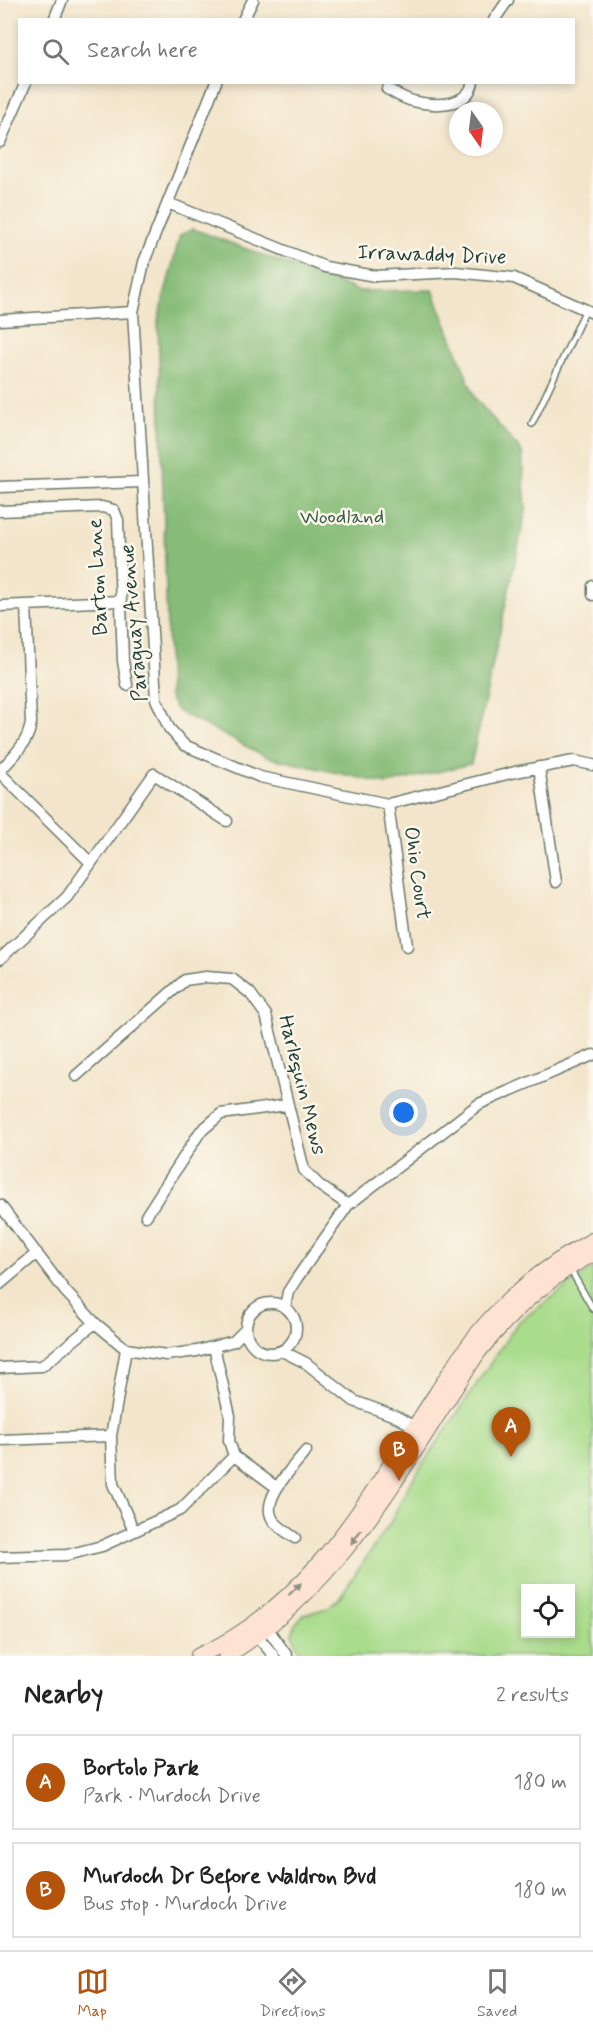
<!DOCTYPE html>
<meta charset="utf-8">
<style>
body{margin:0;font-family:Mynerve,sans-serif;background:#f2f2f2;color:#222}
.controls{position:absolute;right:18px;bottom:18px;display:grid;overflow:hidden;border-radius:0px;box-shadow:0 3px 9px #0003}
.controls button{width:54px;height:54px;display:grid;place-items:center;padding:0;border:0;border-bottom:2px solid #e0e0e0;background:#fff;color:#222;font:30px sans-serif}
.compass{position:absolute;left:449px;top:102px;width:54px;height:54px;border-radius:50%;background:#fff;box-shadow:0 3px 9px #0003;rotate:166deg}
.you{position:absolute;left:404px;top:1113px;width:21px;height:21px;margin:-15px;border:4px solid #fff;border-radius:50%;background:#1a73e8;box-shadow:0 0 0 9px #1a73e833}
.badge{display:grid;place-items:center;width:39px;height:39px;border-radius:50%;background:#b45309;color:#fff;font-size:20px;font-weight:700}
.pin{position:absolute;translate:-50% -50px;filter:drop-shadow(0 2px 3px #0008)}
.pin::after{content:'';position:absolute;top:32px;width:21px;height:18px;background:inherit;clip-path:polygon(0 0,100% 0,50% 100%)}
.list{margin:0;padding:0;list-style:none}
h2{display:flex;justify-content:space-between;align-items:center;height:78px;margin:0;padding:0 24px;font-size:26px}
h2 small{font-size:20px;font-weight:400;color:#767676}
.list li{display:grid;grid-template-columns:39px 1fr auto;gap:18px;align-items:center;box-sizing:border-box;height:96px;margin:0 12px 12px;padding:0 12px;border:2px solid #e0e0e0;border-radius:0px}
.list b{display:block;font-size:22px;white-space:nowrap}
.list p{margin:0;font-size:20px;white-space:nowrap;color:#767676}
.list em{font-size:20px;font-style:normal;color:#767676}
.icon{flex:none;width:33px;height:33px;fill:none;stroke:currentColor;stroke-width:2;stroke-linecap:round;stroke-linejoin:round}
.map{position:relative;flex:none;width:593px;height:1656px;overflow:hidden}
.search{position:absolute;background:#fff;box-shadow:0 3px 9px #0003;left:18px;right:18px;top:18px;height:66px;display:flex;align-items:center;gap:15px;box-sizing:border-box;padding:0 21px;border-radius:0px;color:#767676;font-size:22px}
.sheet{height:294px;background:#fff}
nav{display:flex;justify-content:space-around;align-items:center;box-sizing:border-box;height:84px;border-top:2px solid #e0e0e0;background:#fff;font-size:16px;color:#767676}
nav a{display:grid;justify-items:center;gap:3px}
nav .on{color:#b45309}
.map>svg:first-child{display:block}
.green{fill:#a9dc8b;stroke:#648c60;stroke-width:1.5;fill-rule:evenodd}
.forest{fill:#86bc77;stroke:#527c56;stroke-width:1.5}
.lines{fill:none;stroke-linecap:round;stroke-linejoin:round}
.service-casing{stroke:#697869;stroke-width:8}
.minor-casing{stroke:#697869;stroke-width:13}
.secondary-casing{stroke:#697869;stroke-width:17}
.service{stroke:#fff;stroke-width:5}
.minor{stroke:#fff;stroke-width:10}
.secondary{stroke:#fee3d2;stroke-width:15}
.oneway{fill:#8e9083}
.labels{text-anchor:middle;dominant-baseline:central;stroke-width:5;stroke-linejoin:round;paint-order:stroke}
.street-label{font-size:21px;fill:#1f3d34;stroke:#fbf7ec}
.park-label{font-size:21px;fill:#3b5d45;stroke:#fbf7ec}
</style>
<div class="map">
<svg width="593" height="1656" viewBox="0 0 593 1656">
<rect width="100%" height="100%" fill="#fbf7ec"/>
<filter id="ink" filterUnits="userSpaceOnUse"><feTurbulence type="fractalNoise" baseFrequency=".0167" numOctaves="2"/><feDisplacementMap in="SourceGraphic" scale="12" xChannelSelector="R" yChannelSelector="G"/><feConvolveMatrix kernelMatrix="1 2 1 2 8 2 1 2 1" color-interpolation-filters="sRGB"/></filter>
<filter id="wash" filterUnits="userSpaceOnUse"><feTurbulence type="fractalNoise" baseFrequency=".008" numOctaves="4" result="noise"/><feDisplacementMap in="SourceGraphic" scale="24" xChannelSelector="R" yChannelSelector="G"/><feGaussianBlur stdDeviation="1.35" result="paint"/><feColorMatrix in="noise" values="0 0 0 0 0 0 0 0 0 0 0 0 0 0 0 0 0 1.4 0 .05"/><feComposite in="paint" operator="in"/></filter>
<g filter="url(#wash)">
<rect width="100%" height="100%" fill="#f3e5cb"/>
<!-- green -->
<path class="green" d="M593,1268V1656H301L292,1634L295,1624L303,1615L327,1608L339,1598L390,1523L409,1485L518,1322ZM526,1588H570V1634H526Z"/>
<!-- forest -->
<path class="forest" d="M193,229L359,291L433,290L475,398L522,452L526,511L471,764L387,784L267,757L177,711L169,697L158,320L180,235Z"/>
</g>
<g filter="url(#ink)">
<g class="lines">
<defs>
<path id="service" d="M532,424L586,309
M570,1269L593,1309"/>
<path id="minor" d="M54,20L62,0
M243,20L253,0
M494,20L508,0
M216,82L144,262L133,312L156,699L169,728L184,745L260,777L388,804L515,772L574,761L593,765
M387,89C395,93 404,99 413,101C433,106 468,108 473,82
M0,142L26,82
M168,203L325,267L375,276L456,272L514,278L593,313
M0,320L133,312
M0,487L142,482
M0,511L102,507L114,510L118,520L123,661L127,685
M593,586V595
M0,606L120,601
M539,767L556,882
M0,771C13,756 28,744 31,723L26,605
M0,773L91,863
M388,804L407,946
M0,959L67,897L154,774L227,821
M76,1076L185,980L206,977L232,979L250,993L266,1015L304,1170L319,1185L348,1205
M0,1205L65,1291L95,1323L126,1349L166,1355L197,1351L234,1341L245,1330
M146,1216L200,1132L221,1114L287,1105
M0,1284L37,1253
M246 1328a25 25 0 1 1 50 0a25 25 0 1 1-50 0Z
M285,1307L288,1292L297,1278L348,1205L479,1104L593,1055
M214,1347L230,1416L229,1441L234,1456
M126,1349L111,1436L113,1484L133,1529
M282,1351L306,1363L354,1401L395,1416L419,1429
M0,1368L42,1366L95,1323
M0,1440L111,1436
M234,1456L276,1487
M295,1538C288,1533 278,1527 273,1520C259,1500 294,1466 306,1451
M0,1557L67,1555L102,1546L180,1510L234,1456
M263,1622L287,1656
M253,1631L274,1656"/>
<path id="secondary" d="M198,1656C312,1606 371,1493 436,1394C451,1371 465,1348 483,1327C513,1292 552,1262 593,1240
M226,1656C346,1583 403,1464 479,1351C511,1312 547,1277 593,1254"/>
</defs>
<!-- service casing -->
<use href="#service" class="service-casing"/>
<!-- minor casing -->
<use href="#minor" class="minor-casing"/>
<!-- secondary casing -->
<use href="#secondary" class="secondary-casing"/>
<!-- service -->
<use href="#service" class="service"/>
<!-- minor -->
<use href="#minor" class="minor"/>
<!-- secondary -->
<use href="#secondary" class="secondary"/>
</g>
<!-- one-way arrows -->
<defs><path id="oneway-solid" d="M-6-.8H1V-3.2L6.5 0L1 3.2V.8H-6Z" transform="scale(1.5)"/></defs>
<g class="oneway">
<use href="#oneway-solid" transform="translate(356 1537) rotate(125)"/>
<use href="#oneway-solid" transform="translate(295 1589) rotate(-44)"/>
</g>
</g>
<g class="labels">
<!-- street labels -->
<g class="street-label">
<text transform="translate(432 255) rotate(2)">Irrawaddy Drive</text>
<text transform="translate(98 577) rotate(-93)">Barton Lane</text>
<text transform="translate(134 623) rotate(-95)">Paraguay Avenue</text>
<text transform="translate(417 873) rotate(82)">Ohio Court</text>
<text transform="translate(302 1085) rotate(76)">Harlequin Mews</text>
</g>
<!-- park labels -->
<g class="park-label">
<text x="342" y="517">Woodland</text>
</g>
</g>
</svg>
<div class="controls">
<button><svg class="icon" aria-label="locate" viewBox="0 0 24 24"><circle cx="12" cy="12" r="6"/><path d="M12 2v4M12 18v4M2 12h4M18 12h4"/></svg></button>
</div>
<svg class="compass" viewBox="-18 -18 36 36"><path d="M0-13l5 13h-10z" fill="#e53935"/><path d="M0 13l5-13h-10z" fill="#767676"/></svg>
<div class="you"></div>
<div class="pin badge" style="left:511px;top:1457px">A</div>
<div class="pin badge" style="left:399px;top:1481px">B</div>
<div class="search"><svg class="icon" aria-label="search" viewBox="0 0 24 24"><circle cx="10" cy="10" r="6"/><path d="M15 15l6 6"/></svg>Search here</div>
</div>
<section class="sheet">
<h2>Nearby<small>2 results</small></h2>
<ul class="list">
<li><span class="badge">A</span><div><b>Bortolo Park</b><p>Park · Murdoch Drive</p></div><em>180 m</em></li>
<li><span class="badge">B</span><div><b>Murdoch Dr Before Waldron Bvd</b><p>Bus stop · Murdoch Drive</p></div><em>180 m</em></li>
</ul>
</section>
<nav>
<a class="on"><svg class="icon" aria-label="map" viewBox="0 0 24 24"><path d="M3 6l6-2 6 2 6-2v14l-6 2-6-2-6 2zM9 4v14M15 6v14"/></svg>Map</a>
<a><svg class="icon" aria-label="directions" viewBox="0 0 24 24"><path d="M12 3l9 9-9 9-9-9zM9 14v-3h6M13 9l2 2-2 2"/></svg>Directions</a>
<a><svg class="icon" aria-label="saved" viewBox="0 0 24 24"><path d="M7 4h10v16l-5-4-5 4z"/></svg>Saved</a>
</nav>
